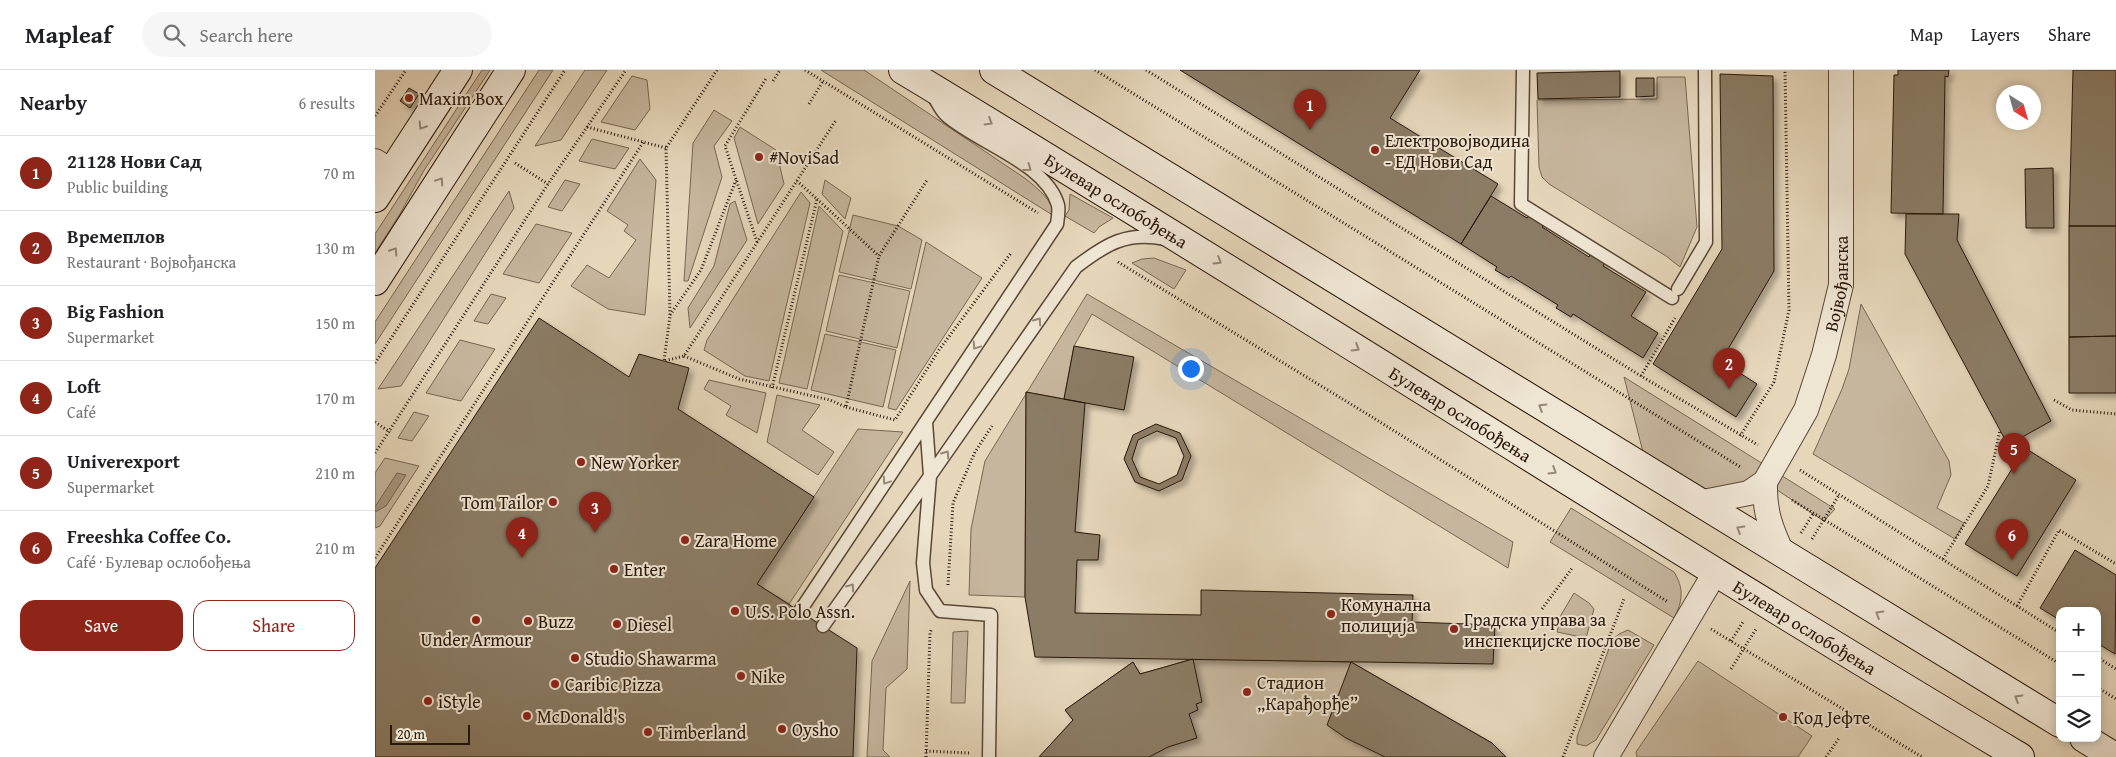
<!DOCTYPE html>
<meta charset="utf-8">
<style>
body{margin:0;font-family:"Gentium Book Plus",serif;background:#f6f6f6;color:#202124}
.controls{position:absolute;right:15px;bottom:15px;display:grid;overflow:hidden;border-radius:10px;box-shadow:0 2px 8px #0003}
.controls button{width:45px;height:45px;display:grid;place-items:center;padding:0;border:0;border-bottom:1px solid #e0e0e0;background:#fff;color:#202124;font:25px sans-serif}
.compass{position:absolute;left:1621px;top:15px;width:45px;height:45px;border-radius:50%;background:#fff;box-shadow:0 2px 8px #0003;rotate:143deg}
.scale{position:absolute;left:15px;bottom:12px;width:80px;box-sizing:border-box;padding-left:5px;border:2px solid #291708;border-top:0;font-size:14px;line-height:18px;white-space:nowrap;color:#291708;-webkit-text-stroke:4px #efe5d3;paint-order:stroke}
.you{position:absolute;left:815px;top:298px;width:18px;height:18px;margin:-12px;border:4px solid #fff;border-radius:50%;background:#1a73e8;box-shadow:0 0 0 8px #1a73e833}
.badge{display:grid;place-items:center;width:32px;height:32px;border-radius:50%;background:#8f2418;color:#fff;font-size:16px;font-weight:700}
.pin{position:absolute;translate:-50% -41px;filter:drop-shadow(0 1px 2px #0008)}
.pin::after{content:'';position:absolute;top:26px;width:18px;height:15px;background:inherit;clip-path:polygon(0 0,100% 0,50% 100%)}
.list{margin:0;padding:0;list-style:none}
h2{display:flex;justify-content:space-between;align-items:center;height:65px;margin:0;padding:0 20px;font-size:21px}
h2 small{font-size:16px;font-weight:400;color:#757577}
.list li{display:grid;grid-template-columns:32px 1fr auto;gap:15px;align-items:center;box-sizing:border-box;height:75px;padding:0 20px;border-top:1px solid #e0e0e0}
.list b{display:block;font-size:19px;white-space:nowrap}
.list p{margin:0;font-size:16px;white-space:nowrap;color:#757577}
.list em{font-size:16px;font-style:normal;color:#757577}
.actions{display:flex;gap:10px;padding:15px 20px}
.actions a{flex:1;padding:11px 0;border:1px solid #8f2418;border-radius:15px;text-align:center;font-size:18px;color:#8f2418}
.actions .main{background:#8f2418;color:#fff}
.icon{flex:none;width:28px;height:28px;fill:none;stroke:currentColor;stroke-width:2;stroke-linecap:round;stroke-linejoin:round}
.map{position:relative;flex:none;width:1741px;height:687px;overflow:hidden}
header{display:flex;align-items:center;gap:30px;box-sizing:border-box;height:70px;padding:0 25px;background:#fff;border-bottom:1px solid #e0e0e0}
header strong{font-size:24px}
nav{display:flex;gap:28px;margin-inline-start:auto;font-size:18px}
.search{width:350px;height:45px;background:#f6f6f6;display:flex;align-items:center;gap:12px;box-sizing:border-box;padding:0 18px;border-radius:28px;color:#757577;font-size:19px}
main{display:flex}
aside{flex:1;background:#fff}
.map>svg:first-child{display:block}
.green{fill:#c6b69d;stroke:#786652}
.water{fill:#a6967e;stroke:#74634f}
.building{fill:#8b7b65;stroke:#291708;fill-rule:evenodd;filter:url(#shadow)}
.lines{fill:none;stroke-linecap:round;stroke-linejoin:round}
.service-casing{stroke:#584735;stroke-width:15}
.minor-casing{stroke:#584735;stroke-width:26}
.secondary-casing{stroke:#291708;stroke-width:30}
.path{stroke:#291708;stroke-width:3;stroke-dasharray:1 2.5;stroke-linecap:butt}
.service{stroke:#efe5d3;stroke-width:12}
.minor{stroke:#efe5d3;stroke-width:24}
.secondary{stroke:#efe5d3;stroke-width:28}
.oneway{stroke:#968878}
.poi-dot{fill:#8f2418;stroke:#efe5d3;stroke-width:2}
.labels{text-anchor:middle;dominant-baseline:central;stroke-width:4;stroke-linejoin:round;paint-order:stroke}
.poi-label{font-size:18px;fill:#291708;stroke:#efe5d3;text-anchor:start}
.street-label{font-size:18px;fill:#291708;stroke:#efe5d3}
</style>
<header>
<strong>Mapleaf</strong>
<div class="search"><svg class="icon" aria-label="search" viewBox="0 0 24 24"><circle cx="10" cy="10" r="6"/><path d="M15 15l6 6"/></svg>Search here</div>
<nav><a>Map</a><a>Layers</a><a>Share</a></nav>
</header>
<main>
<aside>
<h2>Nearby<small>6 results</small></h2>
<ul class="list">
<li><span class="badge">1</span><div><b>21128 Нови Сад</b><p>Public building</p></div><em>70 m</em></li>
<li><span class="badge">2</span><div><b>Времеплов</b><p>Restaurant · Војвођанска</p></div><em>130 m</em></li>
<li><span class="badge">3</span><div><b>Big Fashion</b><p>Supermarket</p></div><em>150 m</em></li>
<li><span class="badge">4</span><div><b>Loft</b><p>Café</p></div><em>170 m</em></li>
<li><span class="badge">5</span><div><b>Univerexport</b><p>Supermarket</p></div><em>210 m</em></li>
<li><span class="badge">6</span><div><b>Freeshka Coffee Co.</b><p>Café · Булевар ослобођења</p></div><em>210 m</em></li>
</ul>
<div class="actions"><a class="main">Save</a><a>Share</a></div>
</aside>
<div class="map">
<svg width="1741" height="687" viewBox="0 0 1741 687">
<defs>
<filter id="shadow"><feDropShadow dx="4.5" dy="4.5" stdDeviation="2.5" flood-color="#0004"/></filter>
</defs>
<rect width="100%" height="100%" fill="#e6d7bb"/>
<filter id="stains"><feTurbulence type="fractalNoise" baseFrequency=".004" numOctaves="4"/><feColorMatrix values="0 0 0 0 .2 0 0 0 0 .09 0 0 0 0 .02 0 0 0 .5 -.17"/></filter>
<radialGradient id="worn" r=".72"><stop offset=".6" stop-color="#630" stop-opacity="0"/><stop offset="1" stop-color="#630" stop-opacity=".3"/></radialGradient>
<!-- green -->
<path class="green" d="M107,0H115L48,102L25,144L0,183V164Z
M164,0H178L0,274V252Z
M210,0H232L186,70L160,76Z
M446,0H489L651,109C664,120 677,129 679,146Z
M257,6L272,10L275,39L260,60L226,52Z
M1282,7H1310L1322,157L1305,197L1291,186L1174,114L1167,107L1164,97L1162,30L1282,29Z
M339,40L357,51L339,76L347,107L313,211H309L318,73Z
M365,57L401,80L409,114L383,154L359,68Z
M217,69L254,78L240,99L204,91Z
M265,89L281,110L270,245L233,239L196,216L212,195L234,208L261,170L249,161L253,155L232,141Z
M190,110L205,114L187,141L173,137Z
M450,110L476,128L470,149L447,124Z
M134,121L139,138L26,316L3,319Z
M426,122L435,133L394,311L370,306L329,280L332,270Z
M695,124L738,148L724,157L719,163L690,146L694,140Z
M360,131L372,170L315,258L313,238L339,196L355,134Z
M444,136L468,161L432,319L404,313Z
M478,145L523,156L547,170L536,219L464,202Z
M161,154L197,163L164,213L128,204Z
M551,172L607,208L521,340L513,338Z
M779,188L811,200L799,219L757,193L767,189Z
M464,205L535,221L522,278L451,261Z
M116,224L131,228L113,254L99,251Z
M712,224L1138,472L1133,498L717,244L699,276L689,329L651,322L650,527L594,525L596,459L610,391Z
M1486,234L1574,391L1576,405L1562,438L1589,453L1580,469L1438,384L1467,319L1474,299Z
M450,264L521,280L508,337L436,320Z
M85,270L120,279L86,331L51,323Z
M1249,307L1460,439L1449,451L1390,412L1352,428L1273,402Z
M334,310L391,323L382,363L351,345L356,336L329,319Z
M402,325L445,335L427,360L459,382L443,405L392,372Z
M39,342L54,346L37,371L23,368Z
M483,359L528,362L414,534L382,514Z
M10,388L44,396L5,456L0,458V403Z
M1196,438L1299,502C1309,518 1308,531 1299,548L1175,472Z
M535,511L532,599L511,618L508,680L515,687H492L497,591Z
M1199,523L1214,533L1219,539L1211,568L1182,562L1186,545Z
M1253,560L1279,575L1221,670L1211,676L1202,674V667L1237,570L1244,564Z
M593,561L590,633H576L578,562Z
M818,589L976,592L1117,673L1131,687H664L698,650L690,640L758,592L765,604Z
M1323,591L1437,666L1423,687H1262L1261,682Z"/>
<!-- water -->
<path class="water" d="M22,403L31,405L11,436L0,442V437Z"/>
<!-- building -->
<path class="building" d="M805,0H1045L1015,48L1123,114L1086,174Z
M1523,0H1574L1573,7L1570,6L1568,144L1516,143L1519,5H1523Z
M1698,0H1741V156H1694Z
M1245,1V27L1163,29L1162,3Z
M1345,4L1398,6L1399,201L1346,291L1382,314L1361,347L1278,294L1347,179Z
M1261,8H1279V26L1261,27Z
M34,18L44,24L35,38L25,31Z
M1678,98L1679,158H1651L1650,99Z
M1116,126L1152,148L1155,144L1170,153L1167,157L1214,187L1216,182L1231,191L1228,196L1271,222L1256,246L1283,263L1268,288L1198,244L1196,247L1181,238L1183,235L1136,206L1134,208L1120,200L1122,197L1086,174Z
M1531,144H1584L1582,170L1676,351L1633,375L1530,184Z
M1694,156H1741V266L1694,267Z
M164,248L254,307L264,284L314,298L303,339L439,427L382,514L482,578L478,687H0V498Z
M1741,266V323H1694V267Z
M699,276L759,287L749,340L689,329Z
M651,322L710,333L700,462L725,465L723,490H702L700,543L826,545V520L1038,525L1037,552L1120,555L1118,594L660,587L650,527Z
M781,354L805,363L816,386L807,410L784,421L760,412L749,389L758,365ZM782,361L801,368L809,386L802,405L784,414L765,407L757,389L763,370Z
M1650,378L1701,410L1642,506L1590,474Z
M1700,480L1741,505L1740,584L1722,573V541H1685V550L1665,538Z
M818,589L827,632L821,634L823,640L814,644L822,668L793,677L774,687H664L698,650L690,640L758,592L765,604Z
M976,592L1117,673L1131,687H1010L971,668L952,655Z"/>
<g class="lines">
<defs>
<path id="service" d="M1148,0L1146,134L1297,228
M1303,219L1331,172L1330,0
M551,352L555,406L548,493L551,520L565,541L616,545L614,687
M425,541L682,154C683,148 684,141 683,135C671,93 603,73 572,46C566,41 563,33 559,27
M448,556L555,406L701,197C731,174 752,161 790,169"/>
<g id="minor">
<path d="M0,91L18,102"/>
<path d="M1390,412C1389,442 1396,459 1408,485"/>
<path id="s1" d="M1323,433L1374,423L1390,412L1431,340L1449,285L1466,215V0"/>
<path d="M1231,687L1341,501"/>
</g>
<g id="secondary">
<path id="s2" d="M528,0C902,225 1269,463 1645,687"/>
<path d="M619,0L1685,653"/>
<path d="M0,128L83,0"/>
<path d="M0,211L136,0"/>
<path d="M1709,668L1740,687"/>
</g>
</defs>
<!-- service casing -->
<use href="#service" class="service-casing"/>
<!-- minor casing -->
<use href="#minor" class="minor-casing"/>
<!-- secondary casing -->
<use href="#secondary" class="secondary-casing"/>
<!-- path -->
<path class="path" d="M342,0L291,78L295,246L289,291L309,286L461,50
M430,0L663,143
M720,0L1367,398
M771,0L1266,306L1383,375
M398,11L405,0
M434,34L448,11
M0,46L31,0
M212,57L291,78
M140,93L173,114
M442,129L504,186
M382,172L350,76L392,7
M743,192L997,347L1293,532
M295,245L326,200L361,110
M309,286L364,309L455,330L471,337L504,186L552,110
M0,293L190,0
M1266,306L1300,248
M397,318L442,129L422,111
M1679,330L1697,340L1741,344
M471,337L520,350L564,280L636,183
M0,352L15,362
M1365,366L1399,312L1414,240L1410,0
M0,383L173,114L251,0
M1425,400L1685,563
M1417,430L1685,594
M1426,463L1438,444
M1437,469L1464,425
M0,488L269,71
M1568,489L1613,416L1625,360
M573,515L578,433L600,382L617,356
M1642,536L1684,460L1741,494
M1167,539L1198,497
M1336,559L1547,687
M1356,571L1368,552
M1722,587L1741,599
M1356,599L1381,559
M1722,617L1741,629
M551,681L594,683
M551,687L555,563L557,558
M1188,687L1249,529
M1451,687L1464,668"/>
<!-- service -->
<use href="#service" class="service"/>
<!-- minor -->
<use href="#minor" class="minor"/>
<!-- secondary -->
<use href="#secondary" class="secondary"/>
</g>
<!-- one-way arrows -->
<defs><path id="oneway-chevron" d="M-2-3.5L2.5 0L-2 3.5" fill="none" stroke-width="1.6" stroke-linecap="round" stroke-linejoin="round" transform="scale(1.25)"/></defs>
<g class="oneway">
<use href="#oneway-chevron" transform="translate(614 52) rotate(31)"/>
<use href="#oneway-chevron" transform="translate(47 56) rotate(123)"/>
<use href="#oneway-chevron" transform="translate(653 98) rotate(36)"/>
<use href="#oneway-chevron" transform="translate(65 111) rotate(-57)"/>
<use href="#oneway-chevron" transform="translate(19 181) rotate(-57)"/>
<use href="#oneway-chevron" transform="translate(843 191) rotate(32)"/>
<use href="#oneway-chevron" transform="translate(663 251) rotate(-55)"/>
<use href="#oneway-chevron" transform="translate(601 276) rotate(124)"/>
<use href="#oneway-chevron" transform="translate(981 278) rotate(32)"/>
<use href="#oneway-chevron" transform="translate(1167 337) rotate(-148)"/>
<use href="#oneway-chevron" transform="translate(571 384) rotate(-55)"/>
<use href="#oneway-chevron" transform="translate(1178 401) rotate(32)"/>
<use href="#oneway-chevron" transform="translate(511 411) rotate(124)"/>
<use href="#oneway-chevron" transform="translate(1365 459) rotate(-149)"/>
<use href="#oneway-chevron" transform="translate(476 517) rotate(-54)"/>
<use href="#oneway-chevron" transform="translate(1504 544) rotate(-149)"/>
<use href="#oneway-chevron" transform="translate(1643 628) rotate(-149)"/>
</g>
<!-- markers -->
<g class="poi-dot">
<circle cx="34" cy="28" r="5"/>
<circle cx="1000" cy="80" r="5"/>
<circle cx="384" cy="87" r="5"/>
<circle cx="206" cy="392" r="5"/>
<circle cx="178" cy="432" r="5"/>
<circle cx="310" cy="470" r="5"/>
<circle cx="239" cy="499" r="5"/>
<circle cx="360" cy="541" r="5"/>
<circle cx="956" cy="544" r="5"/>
<circle cx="101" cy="550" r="5"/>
<circle cx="153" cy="551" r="5"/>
<circle cx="242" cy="554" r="5"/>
<circle cx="1079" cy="559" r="5"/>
<circle cx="200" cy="588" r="5"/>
<circle cx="366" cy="606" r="5"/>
<circle cx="180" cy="614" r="5"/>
<circle cx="872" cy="622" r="5"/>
<circle cx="53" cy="631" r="5"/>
<circle cx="152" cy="646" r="5"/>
<circle cx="1408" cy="647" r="5"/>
<circle cx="407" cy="659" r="5"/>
<circle cx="273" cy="662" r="5"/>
</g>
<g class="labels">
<!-- poi labels -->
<g class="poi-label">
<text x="44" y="28">Maxim Box</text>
<text x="1010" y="70">Електровојводина<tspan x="1010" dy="21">- ЕД Нови Сад</tspan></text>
<text x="394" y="87">#NoviSad</text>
<text x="216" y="392">New Yorker</text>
<text x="168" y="432" text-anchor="end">Tom Tailor</text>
<text x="320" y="470">Zara Home</text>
<text x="249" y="499">Enter</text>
<text x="966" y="534">Комунална<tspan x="966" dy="21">полиција</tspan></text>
<text x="370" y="541">U.S. Polo Assn.</text>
<text x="1089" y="549">Градска управа за<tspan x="1089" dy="21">инспекцијске послове</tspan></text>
<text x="163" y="551">Buzz</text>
<text x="252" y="554">Diesel</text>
<text x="101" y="569" text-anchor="middle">Under Armour</text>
<text x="210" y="588">Studio Shawarma</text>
<text x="376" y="606">Nike</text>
<text x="882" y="612">Стадион<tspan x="882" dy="21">„Карађорђе”</tspan></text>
<text x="190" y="614">Caribic Pizza</text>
<text x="63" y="631">iStyle</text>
<text x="162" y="646">McDonald's</text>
<text x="1418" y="647">Код Јефте</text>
<text x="417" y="659">Oysho</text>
<text x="283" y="662">Timberland</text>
</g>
<!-- street labels -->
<g class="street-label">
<text stroke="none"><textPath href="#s2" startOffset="250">Булевар ослобођења</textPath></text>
<text stroke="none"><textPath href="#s1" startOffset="285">Војвођанска</textPath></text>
<text stroke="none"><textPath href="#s2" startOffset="655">Булевар ослобођења</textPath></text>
<text stroke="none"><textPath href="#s2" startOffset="1060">Булевар ослобођења</textPath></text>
</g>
</g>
<rect width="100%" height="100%" filter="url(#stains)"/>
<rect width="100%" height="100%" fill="url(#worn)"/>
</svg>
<div class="controls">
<button>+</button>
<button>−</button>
<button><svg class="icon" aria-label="layers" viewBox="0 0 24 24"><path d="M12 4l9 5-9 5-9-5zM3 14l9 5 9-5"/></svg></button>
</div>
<svg class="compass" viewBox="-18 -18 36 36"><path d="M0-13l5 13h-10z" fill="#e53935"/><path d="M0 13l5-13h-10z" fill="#757577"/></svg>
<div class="scale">20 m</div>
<div class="you"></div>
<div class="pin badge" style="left:935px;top:60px">1</div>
<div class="pin badge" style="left:1354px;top:319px">2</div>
<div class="pin badge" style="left:220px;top:463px">3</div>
<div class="pin badge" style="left:147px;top:488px">4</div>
<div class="pin badge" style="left:1639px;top:404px">5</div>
<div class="pin badge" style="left:1637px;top:490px">6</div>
</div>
</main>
